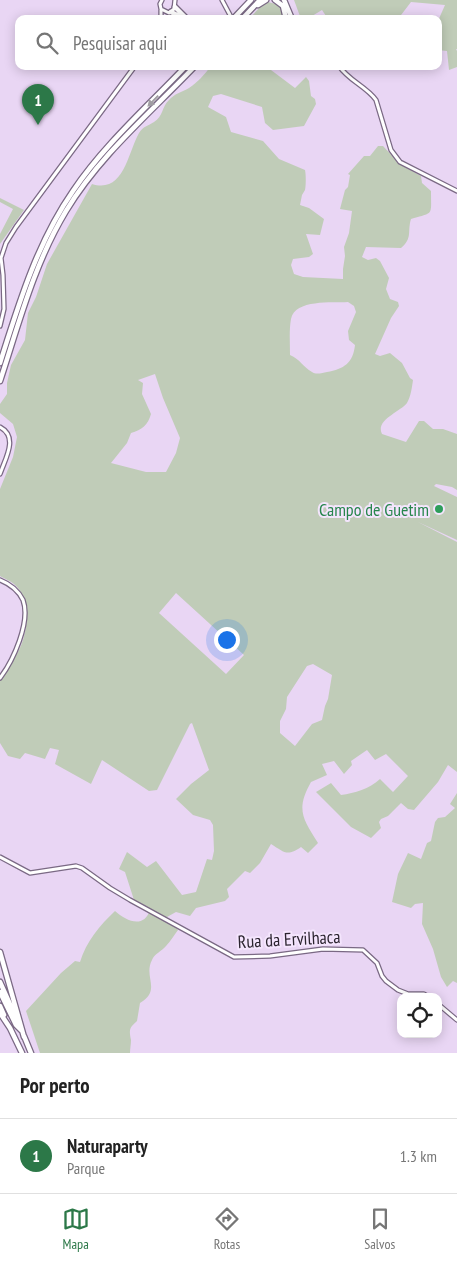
<!DOCTYPE html>
<html lang="pt">
<style>
body{margin:0;font-family:"PT Sans Narrow",sans-serif;background:#f2f2f2;color:#222}
.controls{position:absolute;right:15px;bottom:15px;display:grid;overflow:hidden;border-radius:10px;box-shadow:0 2px 12px #0003}
.controls button{width:45px;height:45px;display:grid;place-items:center;padding:0;border:0;border-bottom:1px solid #e0e0e0;background:#fff;color:#222;font:25px sans-serif}
.you{position:absolute;left:226px;top:639px;width:18px;height:18px;margin:-12px;border:4px solid #fff;border-radius:50%;background:#1a73e8;box-shadow:0 0 0 8px #1a73e833}
.badge{display:grid;place-items:center;width:32px;height:32px;border-radius:50%;background:#2c7848;color:#fff;font-size:16px;font-weight:700}
.pin{position:absolute;translate:-50% -41px;filter:drop-shadow(0 1px 2px #0008)}
.pin::after{content:'';position:absolute;top:26px;width:18px;height:15px;background:inherit;clip-path:polygon(0 0,100% 0,50% 100%)}
.list{margin:0;padding:0;list-style:none}
h2{display:flex;justify-content:space-between;align-items:center;height:65px;margin:0;padding:0 20px;font-size:21px}
h2 small{font-size:16px;font-weight:400;color:#767676}
.list li{display:grid;grid-template-columns:32px 1fr auto;gap:15px;align-items:center;box-sizing:border-box;height:75px;padding:0 20px;border-top:1px solid #e0e0e0}
.list b{display:block;font-size:19px;white-space:nowrap}
.list p{margin:0;font-size:16px;white-space:nowrap;color:#767676}
.list em{font-size:16px;font-style:normal;color:#767676}
.icon{flex:none;width:28px;height:28px;fill:none;stroke:currentColor;stroke-width:2;stroke-linecap:round;stroke-linejoin:round}
.map{position:relative;flex:none;width:457px;height:1053px;overflow:hidden}
.search{position:absolute;background:#fff;box-shadow:0 2px 12px #0003;left:15px;right:15px;top:15px;height:55px;display:flex;align-items:center;gap:12px;box-sizing:border-box;padding:0 18px;border-radius:10px;color:#767676;font-size:19px}
.sheet{height:140px;background:#fff}
nav{display:flex;justify-content:space-around;align-items:center;box-sizing:border-box;height:70px;border-top:1px solid #e0e0e0;background:#fff;font-size:14px;color:#767676}
nav a{display:grid;justify-items:center;gap:2px}
nav .on{color:#2c7848}
.map>svg:first-child{display:block}
.green{fill:#c0ccb8;fill-rule:evenodd}
.lines{fill:none;stroke-linecap:round;stroke-linejoin:round}
.secondary-casing{stroke:#7a6984;stroke-width:5.5}
.highway-casing{stroke:#7a6984;stroke-width:7}
.secondary{stroke:#fff;stroke-width:3}
.highway{stroke:#fff;stroke-width:4.5}
.oneway{fill:#a09da2}
.leisure-dot{fill:#2e9e5b;stroke:#f4e5fd;stroke-width:2}
.labels{text-anchor:middle;dominant-baseline:central;stroke-width:4;stroke-linejoin:round;paint-order:stroke}
.leisure-label{font-size:18px;fill:#27864d;stroke:#f4e5fd;text-anchor:end}
.street-label{font-size:18px;fill:#2c2530;stroke:#f4e5fd}
</style>
<div class="map">
<svg width="457" height="1053" viewBox="0 0 457 1053">
<rect width="100%" height="100%" fill="#e9d6f4"/>
<!-- green -->
<path class="green" d="M294,0H457V49H456L457,51V67L449,70L447,51L438,50V21L445,5L411,2L398,19H367L349,15L340,19H328L322,10L307,19H301Z
M268,2L276,4L282,9V15L280,19H249L261,6Z
M211,66H270L271,70L295,88L306,77L309,81L311,96L315,99L316,104L304,126L273,130L265,123L262,107L221,94L213,96L208,107L226,117L231,132L263,141L279,159L305,170C306,175 306,185 305,190L302,195L300,205L309,208L324,219L320,235L306,234L313,254L309,257L293,259L291,265L294,274L303,277L343,279V269L345,256L344,247L349,233L352,211L340,209L345,190L348,187L350,175L348,174L364,156H370L378,146H383L401,165L421,176L422,183L431,191C431,217 434,212 411,219C407,232 413,238 401,248L366,247L362,257L368,260L376,258L380,261L389,278L386,289L390,299L398,302L399,306L391,318L375,354L380,356L390,353L402,363L410,378L413,380C412,387 411,396 407,403C400,412 375,420 382,434L406,442L419,421H424L433,429H443L457,434V490L452,487L436,484L434,486L457,497V540L418,522L457,542V772L448,765L438,782L414,810L408,809L401,803L388,816L381,819L379,822L381,828L371,838L351,827L316,792L331,783L341,795C355,793 369,789 380,779L393,792L408,776L386,754L375,760L367,750L351,761L352,765L344,774L334,761L322,764L327,775L311,782C296,809 302,818 318,843L308,853L301,847C287,857 284,852 271,844L260,863L250,873L245,871L227,889L229,897L225,901L196,908L190,916L176,912L167,917L166,921L172,923L178,930C174,935 171,941 166,946C162,951 154,954 152,960C143,977 162,990 140,1003L137,1021C129,1028 129,1030 131,1040C131,1044 130,1049 130,1053H40L26,1011L61,973L75,961L80,962C86,942 100,925 115,911C126,921 144,929 150,910L134,900L125,872L119,869L127,852L147,867L156,861L182,895L196,892L207,859L212,860L214,851L213,825L210,820L193,815L176,799L191,784L209,770L192,723L190,724L157,790L149,791L102,760L91,784L55,764L59,750L50,748L45,759L25,753L20,759L8,756L0,743V675C5,669 11,663 15,657C28,638 32,603 17,587C13,582 5,579 0,576V489L13,457L17,437L13,424L0,413V404L7,394V383L11,365L25,340L28,313L36,297L47,264L92,184C124,194 128,152 139,133C143,126 148,126 154,122C163,117 162,106 169,100C174,94 182,92 189,88C198,82 204,75 211,66ZM348,302L354,306L356,312L348,331L349,340L355,345C353,363 344,369 327,372C322,373 316,375 312,372C303,367 300,359 290,355C290,343 289,330 291,319C295,299 332,303 348,302ZM155,374L163,398L180,438L176,453L166,472H146L111,463L127,443L131,433C142,430 148,425 151,414L142,394L143,383L138,380ZM176,593L244,655L226,674L159,613ZM313,664L332,675L328,699L325,706L322,720L312,724L295,746L280,733V721L286,709L287,697L307,666Z
M0,198L24,210L0,244V234L13,209L0,202Z
M457,793V983L453,981L447,987L441,977L433,949L422,924L423,903L415,904L411,908L392,902L398,874L408,853L421,859L427,843L431,841L435,822L438,818L445,817L455,808L450,804Z"/>
<g class="lines">
<defs>
<path id="secondary" d="M162,0L160,4L161,9L169,13L174,9L175,0
M222,0L230,15
M161,19V10
M339,66C349,81 366,86 376,100L391,150L400,162L457,191
M0,326L4,309L3,275L1,258L6,243L16,227L135,66
M0,427C19,437 5,459 0,474
M0,580C10,584 18,590 23,600C31,622 13,661 0,678
M0,857L30,873L76,866L82,868L110,888L130,900L234,957L270,956L323,949L363,950L377,963L382,976L386,981L398,990L408,994H424L429,997
M438,1004L457,1020"/>
<path id="highway" d="M275,0L283,6L286,19
M284,0L292,19
M258,5L266,0
M175,7L187,19
M171,12L181,17
M233,19L251,0
M242,19L260,0
M0,363C19,303 37,243 73,191C104,145 148,106 186,66
M0,381C19,323 34,264 66,211C99,156 151,112 195,66
M0,952L24,1037
M0,982L18,1022
M0,992L16,1025L22,1031
M0,1006L4,1015
M0,1013L10,1028L22,1053
M24,1036L31,1053"/>
</defs>
<!-- secondary casing -->
<use href="#secondary" class="secondary-casing"/>
<!-- highway casing -->
<use href="#highway" class="highway-casing"/>
<!-- secondary -->
<use href="#secondary" class="secondary"/>
<!-- highway -->
<use href="#highway" class="highway"/>
</g>
<!-- one-way arrows -->
<defs><path id="oneway-solid" d="M-6-.8H1V-3.2L6.5 0L1 3.2V.8H-6Z" transform="scale(1.25)"/></defs>
<use class="oneway" href="#oneway-solid" transform="translate(153 101) rotate(134)"/>
<!-- markers -->
<circle class="leisure-dot" cx="439" cy="509" r="5"/>
<g class="labels">
<!-- leisure labels -->
<g class="leisure-label">
<text x="429" y="509">Campo de Guetim</text>
</g>
<!-- street labels -->
<g class="street-label">
<text transform="translate(289 939) rotate(-3)">Rua da Ervilhaca</text>
</g>
</g>
</svg>
<div class="controls">
<button><svg class="icon" aria-label="locate" viewBox="0 0 24 24"><circle cx="12" cy="12" r="6"/><path d="M12 2v4M12 18v4M2 12h4M18 12h4"/></svg></button>
</div>
<div class="you"></div>
<div class="pin badge" style="left:38px;top:125px">1</div>
<div class="search"><svg class="icon" aria-label="search" viewBox="0 0 24 24"><circle cx="10" cy="10" r="6"/><path d="M15 15l6 6"/></svg>Pesquisar aqui</div>
</div>
<section class="sheet">
<h2>Por perto<small></small></h2>
<ul class="list">
<li><span class="badge">1</span><div><b>Naturaparty</b><p>Parque</p></div><em>1.3 km</em></li>
</ul>
</section>
<nav>
<a class="on"><svg class="icon" aria-label="map" viewBox="0 0 24 24"><path d="M3 6l6-2 6 2 6-2v14l-6 2-6-2-6 2zM9 4v14M15 6v14"/></svg>Mapa</a>
<a><svg class="icon" aria-label="directions" viewBox="0 0 24 24"><path d="M12 3l9 9-9 9-9-9zM9 14v-3h6M13 9l2 2-2 2"/></svg>Rotas</a>
<a><svg class="icon" aria-label="saved" viewBox="0 0 24 24"><path d="M7 4h10v16l-5-4-5 4z"/></svg>Salvos</a>
</nav>
